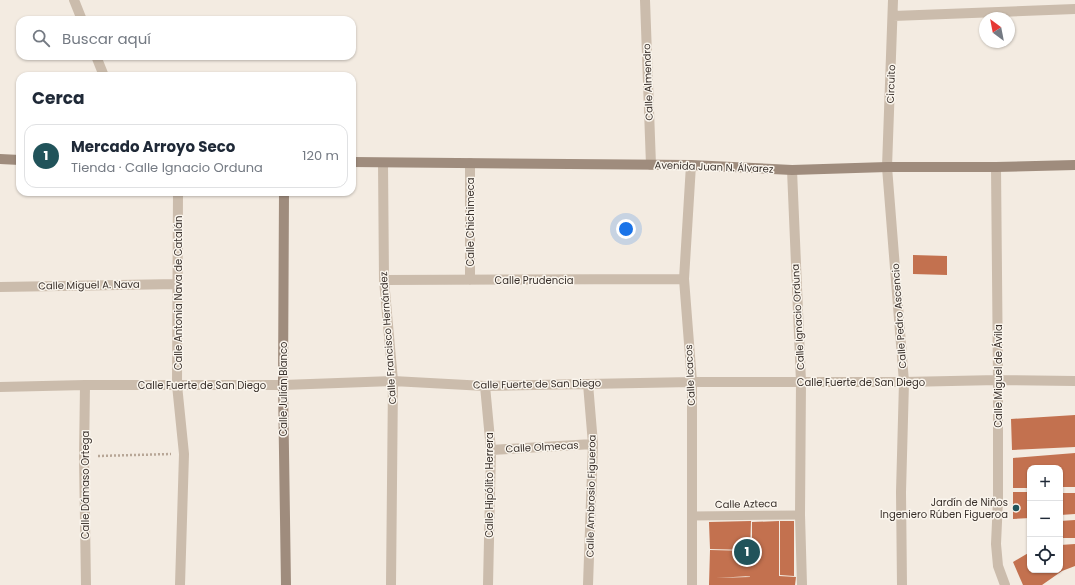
<!DOCTYPE html>
<html lang="es">
<meta charset="utf-8">
<style>
body{margin:0;font-family:Poppins,sans-serif;background:#f6f6f7;color:#1f2937}
.controls{position:absolute;right:12px;bottom:12px;display:grid;overflow:hidden;border-radius:8px;box-shadow:0 1px 3px #0004}
.controls button{width:36px;height:36px;display:grid;place-items:center;padding:0;border:0;border-bottom:1px solid #e0e1e3;background:#fff;color:#1f2937;font:20px sans-serif}
.compass{position:absolute;left:979px;top:12px;width:36px;height:36px;border-radius:50%;background:#fff;box-shadow:0 1px 3px #0004;rotate:328deg}
.you{position:absolute;left:626px;top:229px;width:14px;height:14px;margin:-10px;border:3px solid #fff;border-radius:50%;background:#1a73e8;box-shadow:0 0 0 6px #1a73e833}
.badge{display:grid;place-items:center;width:26px;height:26px;border-radius:50%;background:#21535a;color:#fff;font-size:13px;font-weight:700}
.pin{position:absolute;translate:-50% -50%;border:2px solid #fff;box-shadow:0 1px 4px #0006}
.list{margin:0;padding:0;list-style:none}
h2{display:flex;justify-content:space-between;align-items:center;height:52px;margin:0;padding:0 16px;font-size:17px}
h2 small{font-size:13px;font-weight:400;color:#747a83}
.list li{display:grid;grid-template-columns:26px 1fr auto;gap:12px;align-items:center;box-sizing:border-box;height:64px;margin:0 8px 8px;padding:0 8px;border:1px solid #e0e1e3;border-radius:12px}
.list b{display:block;font-size:15px;white-space:nowrap}
.list p{margin:0;font-size:13px;white-space:nowrap;color:#747a83}
.list em{font-size:13px;font-style:normal;color:#747a83}
.icon{flex:none;width:22px;height:22px;fill:none;stroke:currentColor;stroke-width:2;stroke-linecap:round;stroke-linejoin:round}
.map{position:relative;flex:none;width:1075px;height:585px;overflow:hidden}
.search{position:absolute;background:#fff;box-shadow:0 1px 3px #0004;left:16px;top:16px;width:340px;height:44px;display:flex;align-items:center;gap:10px;box-sizing:border-box;padding:0 14px;border-radius:12px;color:#747a83;font-size:15px}
.panel{position:absolute;background:#fff;box-shadow:0 1px 3px #0004;left:16px;top:72px;width:340px;height:124px;border-radius:12px}
.map>svg:first-child{display:block}
.building{fill:#c3714f;fill-rule:evenodd}
.lines{fill:none;stroke-linecap:round;stroke-linejoin:round}
.path{stroke:#b7a696;stroke-width:2.5;stroke-dasharray:2 2;stroke-linecap:butt}
.service{stroke:#cbbcac;stroke-width:9}
.minor{stroke:#cbbcac;stroke-width:10}
.secondary{stroke:#9f8c7d;stroke-width:10}
.poi-dot{fill:#21535a;stroke:#faf5ed;stroke-width:1.5}
.labels{text-anchor:middle;dominant-baseline:central;stroke-width:3;stroke-linejoin:round;paint-order:stroke}
.street-label{font-size:10px;fill:#39302b;stroke:#faf5ed}
.poi-label{font-size:10px;fill:#39302b;stroke:#faf5ed;text-anchor:end}
</style>
<div class="map">
<svg width="1075" height="585" viewBox="0 0 1075 585">
<rect width="100%" height="100%" fill="#f3ebe1"/>
<!-- building -->
<path class="building" d="M913,255L947,256V275L913,274Z
M1075,415V447L1012,450L1011,419Z
M1075,453V487H1060V468H1030V488H1013V458Z
M1013,492H1030V518L1013,519Z
M1060,493H1075V514L1060,515Z
M1075,520V538H1060V521Z
M751,521L750,550L710,549L709,522Z
M779,521V550H771H779V576L796,577L795,585H776V579V585H709L710,550L751,551V550H752V522ZM750,558V577L716,578L750,576Z
M780,521H794V576L780,575Z
M1075,544V566L1062,571L1042,585H1023L1013,562L1030,552V570H1060V545Z"/>
<g class="lines">
<!-- path -->
<path class="path" d="M98,456L171,454"/>
<!-- service -->
<path class="service" d="M692,516L800,515"/>
<!-- minor -->
<path class="minor" d="M74,0L82,20
M645,0L651,165
M893,0L887,167L904,382L901,492L902,585
M893,16L1075,9
M96,56L104,76
M383,163L384,280L393,381L391,585
M691,165L684,279L692,382V585
M996,167L998,380V500L996,544L998,566L1005,585
M792,170L801,382L800,515L802,585
M178,192L177,385L184,454L180,585
M384,280L684,279
M470,280V163
M0,287L178,284
M588,384L593,444L588,585
M85,385L84,457L86,585
M485,386L491,450L488,585
M0,387L85,385H283L393,381L485,386L692,382H904L998,380L1075,381
M491,450L593,444"/>
<!-- secondary -->
<path class="secondary" d="M0,159L20,160
M352,162L691,165L792,170L887,167H996L1075,165
M284,192L283,385L286,585"/>
</g>
<!-- markers -->
<circle class="poi-dot" cx="1016" cy="508" r="4"/>
<g class="labels">
<!-- street labels -->
<g class="street-label">
<text transform="translate(648 82) rotate(-92)">Calle Almendro</text>
<text transform="translate(891 84) rotate(-88)">Circuito</text>
<text transform="translate(714 167) rotate(2)">Avenida Juan N. Álvarez</text>
<text transform="translate(470 222) rotate(-90)">Calle Chichimeca</text>
<text x="534" y="280">Calle Prudencia</text>
<text transform="translate(89 285) rotate(-1)">Calle Miguel A. Nava</text>
<text transform="translate(178 293) rotate(-90)">Calle Antonia Nava de Catalán</text>
<text transform="translate(899 316) rotate(-94)">Calle Pedro Ascencio</text>
<text transform="translate(798 317) rotate(-93)">Calle Ignacio Orduna</text>
<text transform="translate(388 338) rotate(-94)">Calle Francisco Hernández</text>
<text transform="translate(690 375) rotate(-93)">Calle Icacos</text>
<text transform="translate(998 376) rotate(-90)">Calle Miguel de Ávila</text>
<text x="861" y="382">Calle Fuerte de San Diego</text>
<text transform="translate(537 384) rotate(-1)">Calle Fuerte de San Diego</text>
<text x="202" y="385">Calle Fuerte de San Diego</text>
<text transform="translate(283 389) rotate(-90)">Calle Julián Blanco</text>
<text transform="translate(542 447) rotate(-3)">Calle Olmecas</text>
<text transform="translate(85 485) rotate(-90)">Calle Dámaso Ortega</text>
<text transform="translate(489 485) rotate(-90)">Calle Hipólito Herrera</text>
<text transform="translate(591 496) rotate(-89)">Calle Ambrosio Figueroa</text>
<text transform="translate(746 504) rotate(-1)">Calle Azteca</text>
</g>
<!-- poi labels -->
<g class="poi-label">
<text x="1008" y="502">Jardín de Niños<tspan x="1008" dy="12">Ingeniero Rúben Figueroa</tspan></text>
</g>
</g>
</svg>
<div class="controls">
<button>+</button>
<button>−</button>
<button><svg class="icon" aria-label="locate" viewBox="0 0 24 24"><circle cx="12" cy="12" r="6"/><path d="M12 2v4M12 18v4M2 12h4M18 12h4"/></svg></button>
</div>
<svg class="compass" viewBox="-18 -18 36 36"><path d="M0-13l5 13h-10z" fill="#e53935"/><path d="M0 13l5-13h-10z" fill="#747a83"/></svg>
<div class="you"></div>
<div class="pin badge" style="left:747px;top:552px">1</div>
<div class="search"><svg class="icon" aria-label="search" viewBox="0 0 24 24"><circle cx="10" cy="10" r="6"/><path d="M15 15l6 6"/></svg>Buscar aquí</div>
<section class="panel">
<h2>Cerca<small></small></h2>
<ul class="list">
<li><span class="badge">1</span><div><b>Mercado Arroyo Seco</b><p>Tienda · Calle Ignacio Orduna</p></div><em>120 m</em></li>
</ul>
</section>
</div>
